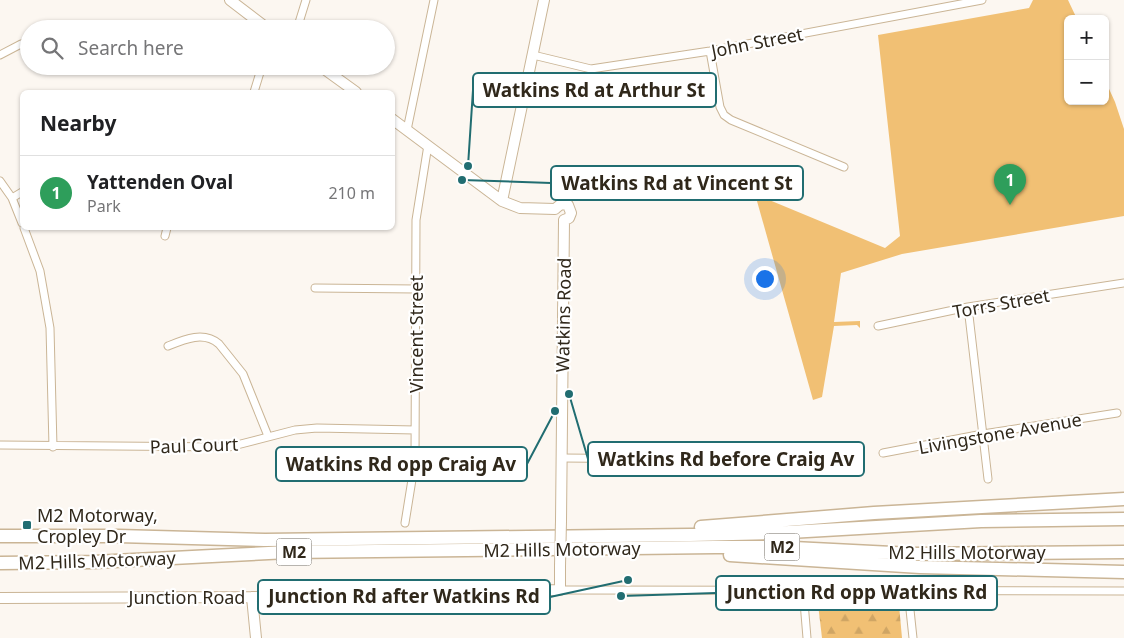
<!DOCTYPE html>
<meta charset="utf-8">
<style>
body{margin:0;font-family:"Noto Sans",sans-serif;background:#f2f2f2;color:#202124}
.controls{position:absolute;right:15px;top:15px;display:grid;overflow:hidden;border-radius:8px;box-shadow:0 1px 4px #0004}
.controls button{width:45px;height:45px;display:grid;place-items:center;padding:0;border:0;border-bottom:1px solid #e0e0e0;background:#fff;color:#202124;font:25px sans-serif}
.you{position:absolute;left:764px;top:278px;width:18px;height:18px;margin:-12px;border:4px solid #fff;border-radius:50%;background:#1a73e8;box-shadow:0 0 0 8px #1a73e833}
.badge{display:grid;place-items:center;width:32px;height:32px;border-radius:50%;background:#111827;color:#fff;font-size:16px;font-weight:700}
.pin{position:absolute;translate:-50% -41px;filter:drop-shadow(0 1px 2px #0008)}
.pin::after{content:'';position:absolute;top:26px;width:18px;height:15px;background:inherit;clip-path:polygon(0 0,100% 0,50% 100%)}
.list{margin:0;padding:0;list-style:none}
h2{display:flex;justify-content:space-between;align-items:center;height:65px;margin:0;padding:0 20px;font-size:21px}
h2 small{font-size:16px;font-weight:400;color:#757577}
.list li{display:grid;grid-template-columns:32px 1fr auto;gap:15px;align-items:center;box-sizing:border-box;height:75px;padding:0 20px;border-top:1px solid #e0e0e0}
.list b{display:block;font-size:19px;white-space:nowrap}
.list p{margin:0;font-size:16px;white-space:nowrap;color:#757577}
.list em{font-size:16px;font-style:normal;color:#757577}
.icon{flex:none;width:28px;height:28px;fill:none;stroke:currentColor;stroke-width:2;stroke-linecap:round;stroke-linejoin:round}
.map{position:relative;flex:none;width:1124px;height:638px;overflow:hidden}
.search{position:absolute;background:#fff;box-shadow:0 1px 4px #0004;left:20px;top:20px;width:375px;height:55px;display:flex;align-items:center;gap:12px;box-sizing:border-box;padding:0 18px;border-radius:28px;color:#757577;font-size:19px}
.panel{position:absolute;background:#fff;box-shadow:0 1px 4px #0004;left:20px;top:90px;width:375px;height:140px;border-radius:8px}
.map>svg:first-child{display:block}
.forest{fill:url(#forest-firs)}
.park{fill:#f1c074}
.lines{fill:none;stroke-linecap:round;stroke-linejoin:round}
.street-casing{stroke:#cab596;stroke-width:9}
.secondary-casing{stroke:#cab596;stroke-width:12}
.highway-casing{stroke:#cab596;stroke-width:15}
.street{stroke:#fff;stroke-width:7}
.secondary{stroke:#fff;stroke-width:10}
.highway{stroke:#fff;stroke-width:12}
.secondary-bridge-casing{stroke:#cab596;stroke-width:12;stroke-linecap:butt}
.secondary-bridge{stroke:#fff;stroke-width:10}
.poi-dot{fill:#216d71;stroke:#fff;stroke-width:2}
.labels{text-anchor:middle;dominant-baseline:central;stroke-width:4.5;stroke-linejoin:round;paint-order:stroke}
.shield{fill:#fff;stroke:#6e685f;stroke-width:1}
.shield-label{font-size:16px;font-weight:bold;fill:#30281b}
.street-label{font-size:18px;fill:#30281b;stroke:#fff}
.poi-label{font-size:18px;fill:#30281b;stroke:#fff;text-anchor:start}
.leader{fill:none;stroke:#216d71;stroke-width:2}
.callout-dot{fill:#216d71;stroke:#fff;stroke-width:2}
.callout{fill:#fff;stroke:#216d71;stroke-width:2}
.callout-label{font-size:19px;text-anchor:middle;font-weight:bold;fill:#30281b}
</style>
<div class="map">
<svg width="1124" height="638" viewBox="0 0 1124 638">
<defs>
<pattern id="forest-firs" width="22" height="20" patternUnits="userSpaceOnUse" patternTransform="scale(1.25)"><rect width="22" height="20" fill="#f1c074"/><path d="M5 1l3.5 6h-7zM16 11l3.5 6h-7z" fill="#cfa564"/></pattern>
</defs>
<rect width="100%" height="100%" fill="#fcf7f1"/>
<!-- forest -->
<path class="forest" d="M818,604L899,605L902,638H822Z"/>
<!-- park -->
<path class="park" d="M1033,0H1068L1077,19H1068V101H1105V80L1115,102L1124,129V216L902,254L841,273L834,322L860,321V328L857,325L834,326L822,397L813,400L755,194L885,248L900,236L878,35L1029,8Z"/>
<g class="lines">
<defs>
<path id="street" d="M297,29L306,0
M710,51L720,107L724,115L731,120L844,167
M0,55L21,44L29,43
M533,55L591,69L710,51L982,0
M254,92L262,66
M407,130L434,0
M0,181L12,198L22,223
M12,198L22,192
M24,228L40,271L50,328L53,447
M165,236L167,228
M315,288L416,289
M968,307L988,479
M878,326L968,307L1124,283
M168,346C185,339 204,331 219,344L243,374L268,436
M0,445L229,447L295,430L317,428L415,430
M883,453L983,434L1117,413
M562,458L800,460
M405,523L415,461L416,220L428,145
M560,590L1124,591
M803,590L807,638
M908,591L913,638"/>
<path id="secondary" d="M230,0L268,29
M320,66L356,92
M392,119L502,201L520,208L555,209
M502,201L544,0
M555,209L561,204L568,205L571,213L569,218L564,220
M561,521L564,220
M252,597L256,638
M0,598L252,597L560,590V566"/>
<path id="highway" d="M701,527L874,513L1124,499
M0,536H118L265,540L690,535L772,533L981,521L1124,519
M730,555L920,567L1124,572
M0,563L94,562L288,552L715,547H774L912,554L1124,552"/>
</defs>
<!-- street casing -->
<use href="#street" class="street-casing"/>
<!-- secondary casing -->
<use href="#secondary" class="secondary-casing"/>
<!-- highway casing -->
<use href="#highway" class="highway-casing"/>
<!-- street -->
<use href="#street" class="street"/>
<!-- secondary -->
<use href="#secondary" class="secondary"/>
<!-- highway -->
<use href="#highway" class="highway"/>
<defs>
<path id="secondary-bridge" d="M560,566L561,521"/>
</defs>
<!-- secondary-bridge casing -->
<use href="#secondary-bridge" class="secondary-bridge-casing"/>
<!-- secondary-bridge -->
<use href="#secondary-bridge" class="secondary-bridge"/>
</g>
<!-- markers -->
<rect class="poi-dot" x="22" y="520" width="10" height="10" rx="2.5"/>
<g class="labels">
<!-- shield labels -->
<g class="shield">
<rect x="764.5" y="533.5" width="35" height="27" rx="4"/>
<rect x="276.5" y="538.5" width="35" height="27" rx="4"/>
</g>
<g class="shield-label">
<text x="782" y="547">M2</text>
<text x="294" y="552">M2</text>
</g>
<!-- street labels -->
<g class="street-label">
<text transform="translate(757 42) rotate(-11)">John Street</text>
<text transform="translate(1001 303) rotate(-10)">Torrs Street</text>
<text transform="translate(563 315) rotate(-89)">Watkins Road</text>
<text transform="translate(416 334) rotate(-90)">Vincent Street</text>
<text transform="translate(1000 433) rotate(-10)">Livingstone Avenue</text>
<text transform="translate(194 445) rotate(-2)">Paul Court</text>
<text transform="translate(562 549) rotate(-1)">M2 Hills Motorway</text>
<text x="967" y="552">M2 Hills Motorway</text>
<text transform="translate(97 560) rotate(-2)">M2 Hills Motorway</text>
<text x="187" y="597">Junction Road</text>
</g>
<!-- poi labels -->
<g class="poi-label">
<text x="37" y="515">M2 Motorway,<tspan x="37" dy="21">Cropley Dr</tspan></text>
</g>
</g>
<!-- callouts -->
<path class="leader" d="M468 166L473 90M462 180L551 183M569 394L588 459M555 411L527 464M621 596L716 593M628 580L550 597"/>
<g class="callout-dot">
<circle cx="468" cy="166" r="5"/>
<circle cx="462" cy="180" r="5"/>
<circle cx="569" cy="394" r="5"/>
<circle cx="555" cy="411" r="5"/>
<circle cx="621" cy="596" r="5"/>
<circle cx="628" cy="580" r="5"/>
</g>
<g class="callout">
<rect x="473" y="73" width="243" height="34" rx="5"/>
<rect x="551" y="166" width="252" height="34" rx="5"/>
<rect x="588" y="442" width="276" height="34" rx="5"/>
<rect x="276" y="447" width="251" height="34" rx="5"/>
<rect x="716" y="576" width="281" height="34" rx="5"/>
<rect x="258" y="580" width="292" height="34" rx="5"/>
</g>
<g class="callout-label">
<text x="594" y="97">Watkins Rd at Arthur St</text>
<text x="677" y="190">Watkins Rd at Vincent St</text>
<text x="726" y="466">Watkins Rd before Craig Av</text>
<text x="401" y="471">Watkins Rd opp Craig Av</text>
<text x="857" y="599">Junction Rd opp Watkins Rd</text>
<text x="404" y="603">Junction Rd after Watkins Rd</text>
</g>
</svg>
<div class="controls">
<button>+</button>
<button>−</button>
</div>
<div class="you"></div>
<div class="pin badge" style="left:1010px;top:205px;background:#2e9e5b">1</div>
<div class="search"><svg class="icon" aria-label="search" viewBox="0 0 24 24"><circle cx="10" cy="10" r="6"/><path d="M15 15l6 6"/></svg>Search here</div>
<section class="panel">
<h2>Nearby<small></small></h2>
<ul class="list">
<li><span class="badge" style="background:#2e9e5b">1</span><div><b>Yattenden Oval</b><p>Park</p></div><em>210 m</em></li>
</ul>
</section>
</div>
